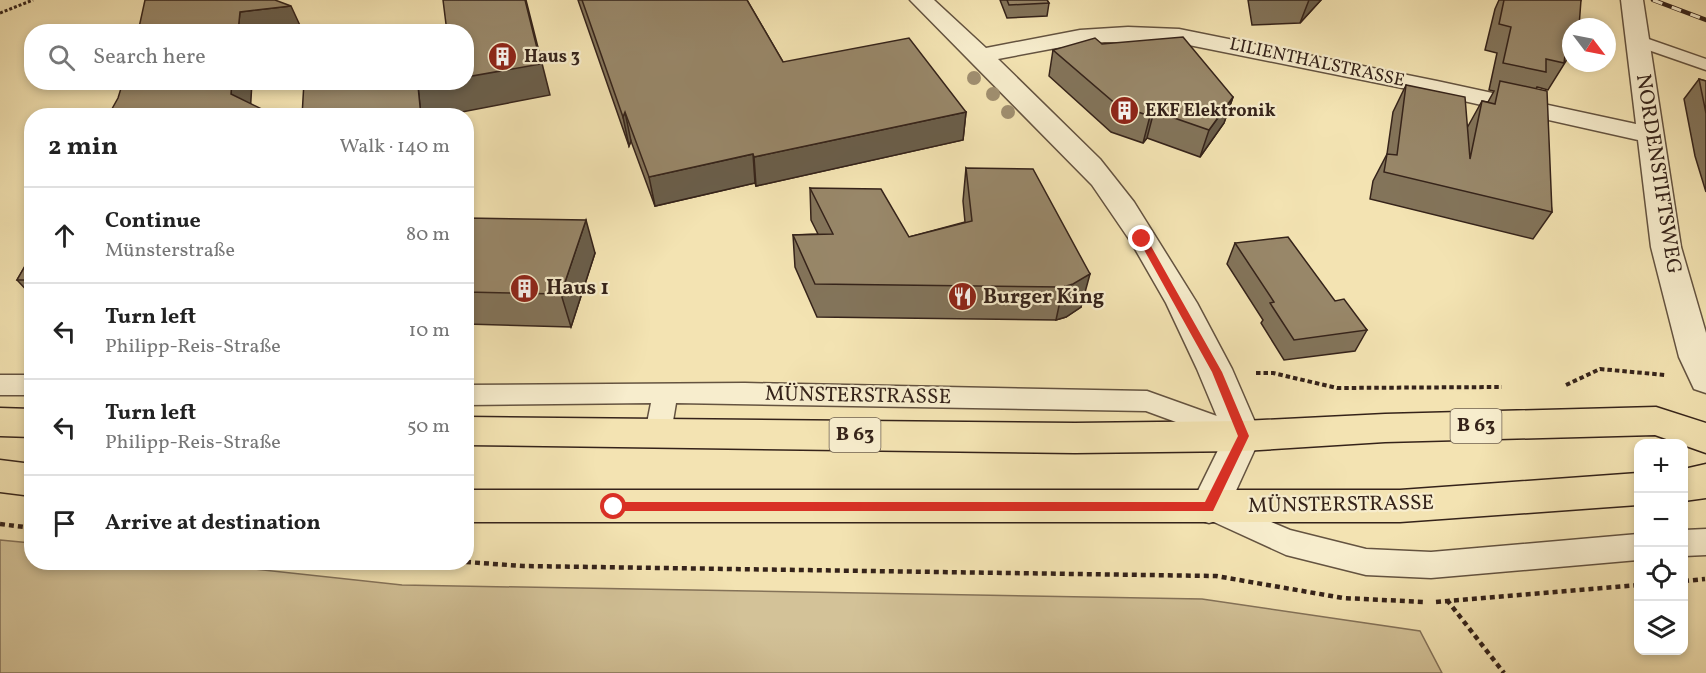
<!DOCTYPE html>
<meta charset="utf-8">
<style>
body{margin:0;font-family:Vollkorn,serif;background:#f2f2f2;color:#222}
.controls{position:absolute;right:18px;bottom:18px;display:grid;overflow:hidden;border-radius:12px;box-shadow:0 3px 9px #0003}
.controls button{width:54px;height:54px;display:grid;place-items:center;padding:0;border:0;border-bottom:2px solid #e0e0e0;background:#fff;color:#222;font:30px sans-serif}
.compass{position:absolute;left:1562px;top:18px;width:54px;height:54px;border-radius:50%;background:#fff;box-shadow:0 3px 9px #0003;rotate:122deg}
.stop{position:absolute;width:18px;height:18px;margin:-14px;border:4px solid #d93025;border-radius:50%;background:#fff}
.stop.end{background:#d93025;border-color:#fff;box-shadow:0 2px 6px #0008}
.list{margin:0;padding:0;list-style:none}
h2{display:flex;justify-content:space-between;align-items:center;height:78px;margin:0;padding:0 24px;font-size:26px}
h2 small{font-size:20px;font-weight:400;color:#767676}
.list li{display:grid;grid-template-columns:39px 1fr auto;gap:18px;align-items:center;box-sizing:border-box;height:96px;padding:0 24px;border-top:2px solid #e0e0e0}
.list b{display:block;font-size:22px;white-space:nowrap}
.list p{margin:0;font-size:20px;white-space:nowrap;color:#767676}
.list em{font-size:20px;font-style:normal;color:#767676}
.icon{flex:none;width:33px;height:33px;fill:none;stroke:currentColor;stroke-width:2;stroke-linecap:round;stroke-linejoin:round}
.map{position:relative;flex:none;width:1706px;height:673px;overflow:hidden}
.search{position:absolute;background:#fff;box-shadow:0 3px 9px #0003;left:24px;top:24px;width:450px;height:66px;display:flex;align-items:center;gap:15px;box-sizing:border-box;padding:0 21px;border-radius:24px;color:#767676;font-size:22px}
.panel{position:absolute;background:#fff;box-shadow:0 3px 9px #0003;left:24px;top:108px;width:450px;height:462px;border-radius:24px}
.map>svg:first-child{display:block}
.green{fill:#d3c298;stroke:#847259;stroke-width:1.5}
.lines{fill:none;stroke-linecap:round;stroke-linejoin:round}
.lane-casing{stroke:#645340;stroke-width:3}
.street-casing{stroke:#645340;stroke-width:3}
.primary-casing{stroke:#35231a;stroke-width:3}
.path-far2{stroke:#35231a;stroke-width:3;stroke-dasharray:3 2;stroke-linecap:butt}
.path-far1{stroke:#35231a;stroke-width:4;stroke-dasharray:4.5 3;stroke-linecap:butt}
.path{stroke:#35231a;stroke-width:4.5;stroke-dasharray:5 4;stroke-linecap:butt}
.lane{fill:#f7edcd;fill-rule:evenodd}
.street{fill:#f7edcd;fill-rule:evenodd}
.primary{fill:#f3e3b2;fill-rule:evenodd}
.rail-casing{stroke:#35231a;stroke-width:4.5}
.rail{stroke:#f7edcd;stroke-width:3;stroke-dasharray:10;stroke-linecap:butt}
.tree{fill:#a08f70}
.wall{fill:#83745a;stroke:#35231a;stroke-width:1.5}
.shaded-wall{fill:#6a5e4a;stroke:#35231a;stroke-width:1.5}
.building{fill:#988769;stroke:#35231a;stroke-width:1.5}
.route{fill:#d93025}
.labels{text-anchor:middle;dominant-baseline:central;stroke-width:4.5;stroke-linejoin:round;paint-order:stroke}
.far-poi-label{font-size:18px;font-weight:bold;fill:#35231a;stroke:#f7edcd;text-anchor:start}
.far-street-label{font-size:18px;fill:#35231a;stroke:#f7edcd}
.shield{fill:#f7edcd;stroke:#6f6050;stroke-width:1.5}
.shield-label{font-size:20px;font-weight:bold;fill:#35231a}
.street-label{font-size:21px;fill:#35231a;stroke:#f7edcd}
.poi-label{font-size:21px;font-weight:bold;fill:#35231a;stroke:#f7edcd;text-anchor:start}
</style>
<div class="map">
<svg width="1706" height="673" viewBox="0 0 1706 673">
<rect width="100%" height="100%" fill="#f3e3b2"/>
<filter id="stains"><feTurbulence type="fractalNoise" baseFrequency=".00333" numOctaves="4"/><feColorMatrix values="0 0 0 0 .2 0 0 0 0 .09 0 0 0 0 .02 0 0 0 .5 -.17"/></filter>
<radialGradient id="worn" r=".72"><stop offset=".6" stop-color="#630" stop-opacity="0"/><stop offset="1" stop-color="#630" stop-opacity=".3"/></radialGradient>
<!-- green -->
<path class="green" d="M0,540L31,543L32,562L200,563L402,585L1202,599L1420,631L1442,673H0Z"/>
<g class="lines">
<defs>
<path id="lane" d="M1637,35L1706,59V70L1631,44L1629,40L1631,36Z
M0,375H32V395H0Z
M745,383L1147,391L1242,425L1246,432L1242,439L1233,443L1146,411L676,403L671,433L667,440L658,444L649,440L645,433L651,403L466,405V385Z
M1213,497L1290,530L1366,549L1431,552L1638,534V560L1431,578L1366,575L1286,555L1203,517L1199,509L1203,501Z
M1706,529V555L1684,556V530Z"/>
<path id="street" d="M910,0H934L986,48L1080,30L1128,27L1179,29L1437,81L1636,124L1621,0H1643L1681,247L1706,333V393L1694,389L1679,357L1651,247L1638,140L1437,95L1179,43L1104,42L1056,48L998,59L1100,159L1134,202L1197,303L1232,369L1261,436L1223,519L1209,523L1195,519L1190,507L1225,436L1197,369L1166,303L1131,242L1092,185Z"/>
<path id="primary" d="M1656,407L1706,423V453L1655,435L1385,442L1243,451L1075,453L466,445V417L1075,423L1243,421L1385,414Z
M0,408L32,409V437L0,436Z
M0,460L32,464V496L0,492Z
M1706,464V498L1684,501V469Z
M1638,473V505L1400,522H466V490H1400Z"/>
</defs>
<!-- lane casing -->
<use href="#lane" class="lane-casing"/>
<!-- street casing -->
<use href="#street" class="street-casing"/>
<!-- primary casing -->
<use href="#primary" class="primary-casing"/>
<!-- path-far2 -->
<path class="path-far2" d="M0,13L33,0"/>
<!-- path-far1 -->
<path class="path-far1" d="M1256,373H1273L1337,388L1502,387
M1566,385L1600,369L1665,375"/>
<!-- path -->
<path class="path" d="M0,524L32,528
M466,562L523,566L1216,576L1343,598L1425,602
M1684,581L1705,579
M1447,600L1504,673
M1436,602L1638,585"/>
<!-- lane -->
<use href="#lane" class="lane"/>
<!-- street -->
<use href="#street" class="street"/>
<!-- primary -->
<use href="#primary" class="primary"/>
<defs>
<path id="rail" d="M1653,0L1706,20"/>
</defs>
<!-- rail casing -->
<use href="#rail" class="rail-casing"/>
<!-- rail -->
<use href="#rail" class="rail"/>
</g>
<!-- trees -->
<g class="tree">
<circle cx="974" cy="78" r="7"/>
<circle cx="993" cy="94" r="7"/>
<circle cx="1008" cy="112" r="7"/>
</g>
<!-- wall -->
<path class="wall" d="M578,0H747L783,62L966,112L963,140L756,186L755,183L655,206L631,141L629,146Z
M1000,0H1047L1049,3L1047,16L1007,18Z
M1248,0H1321L1300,23L1252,25Z
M1499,0H1581L1571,27V53L1548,90L1537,87L1536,89L1552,212L1533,239L1370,199L1373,181L1387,154L1393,112L1406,85L1467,128L1482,101L1488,102L1494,91L1489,90L1497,53L1485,50L1495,9Z
M1102,44L1233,97L1224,123L1200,157L1147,138L1143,143L1111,132L1049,76L1053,50Z
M1699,79L1706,81V192L1695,156L1684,99Z
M966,168L1081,307L1066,317L1056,320L817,317L795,267L793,235L818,234L811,220L810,188L909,237L965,222L963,201Z
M466,218L595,253L571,327L466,324Z
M1235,243L1335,301L1367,330L1355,351L1284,360L1261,323L1263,320L1227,264Z
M32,254V296L17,280Z"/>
<!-- shaded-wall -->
<path class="shaded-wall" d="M526,0L550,95L441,116H421L418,86L438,82H466V77Z
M1309,0H1321L1300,23Z
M291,6L303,32H238L240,12Z
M232,82H252L250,116L231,94Z
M1233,97L1224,123L1200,157L1209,130Z
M1154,111L1147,138L1143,143L1150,116Z
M625,112L631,141L629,146L623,117Z
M966,112L963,140L756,186L754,157Z
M753,154L755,183L655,206L649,177Z
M586,220L595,253L571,327L561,294Z
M1090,274L1081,307L1066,317L1056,320L1063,287Z"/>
<!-- building -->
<path class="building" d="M145,0H275L291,6L240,12L238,32H138Z
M443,0H525L541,64L466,77V32H447Z
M582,0H747L783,62L909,38L966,112L754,157L753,154L649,177L625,112L623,117Z
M1007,0H1047L1049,3L1009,5Z
M1504,0H1581L1579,27H1571V41L1567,40L1564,63L1546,59V72L1503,63L1511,27L1499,24Z
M1183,37L1233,97L1209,130L1154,111L1150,116L1117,105L1053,50L1095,38L1102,44Z
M1699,79L1706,81V113Z
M1500,81L1547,91L1552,212L1384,172L1387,154L1397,155L1406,85L1465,97L1470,159L1482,101L1495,104Z
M123,82H232L231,94L276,116H108L118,98Z
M304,82H438L418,86L421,116H302Z
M966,168L1033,169L1090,274L1073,284L1063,287L815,284L793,235L833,234L810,188L881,189L909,237L972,221Z
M466,218L586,220L561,294L466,292Z
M1288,237L1335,301L1344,299L1367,330L1294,340L1270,303L1274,302L1235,243Z
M32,254V280H17Z"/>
<!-- route -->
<path class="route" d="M1139,237L1147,239L1222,372L1249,436L1213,511H610L608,507L614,502H1205L1238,436L1212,372L1138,239Z"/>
<!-- icons -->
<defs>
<symbol id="building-disc" viewBox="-11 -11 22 22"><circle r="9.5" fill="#8f2418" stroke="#f7edcd"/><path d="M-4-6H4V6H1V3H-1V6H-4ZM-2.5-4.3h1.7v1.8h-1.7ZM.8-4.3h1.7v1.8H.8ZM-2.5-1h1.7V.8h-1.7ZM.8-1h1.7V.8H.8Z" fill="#fff"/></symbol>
<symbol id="restaurant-disc" viewBox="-11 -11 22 22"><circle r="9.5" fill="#8f2418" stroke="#f7edcd"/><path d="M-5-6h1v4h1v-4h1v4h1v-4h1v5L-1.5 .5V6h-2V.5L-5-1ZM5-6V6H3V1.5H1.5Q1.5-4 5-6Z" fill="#fff"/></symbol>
</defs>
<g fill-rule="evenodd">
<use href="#building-disc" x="486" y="40" width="33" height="33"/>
<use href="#building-disc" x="1108" y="94" width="33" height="33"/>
<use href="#building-disc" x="508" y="272" width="33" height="33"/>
<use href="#restaurant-disc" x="946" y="280" width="33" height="33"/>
</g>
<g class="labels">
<!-- far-poi labels -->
<g class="far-poi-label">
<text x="524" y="57">Haus 3</text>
<text x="1145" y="111">EKF Elektronik</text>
</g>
<!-- far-street labels -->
<g class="far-street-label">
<text transform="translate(1317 63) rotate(12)">LILIENTHALSTRASSE</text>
</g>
<!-- shield labels -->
<g class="shield">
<rect x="1450.5" y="409" width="51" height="34" rx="4.5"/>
<rect x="829.5" y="418" width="51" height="34" rx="4.5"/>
</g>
<g class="shield-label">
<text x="1476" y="426">B 63</text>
<text x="855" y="435">B 63</text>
</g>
<!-- street labels -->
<g class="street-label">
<text transform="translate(1658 174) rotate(81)">NORDENSTIFTSWEG</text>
<text transform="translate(858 396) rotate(1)">MÜNSTERSTRASSE</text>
<text transform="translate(1341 505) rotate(-1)">MÜNSTERSTRASSE</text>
</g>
<!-- poi labels -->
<g class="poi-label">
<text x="546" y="288">Haus 1</text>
<text x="983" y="297">Burger King</text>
</g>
</g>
<rect width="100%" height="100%" filter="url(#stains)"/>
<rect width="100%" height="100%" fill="url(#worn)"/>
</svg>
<div class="controls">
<button>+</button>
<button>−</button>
<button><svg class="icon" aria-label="locate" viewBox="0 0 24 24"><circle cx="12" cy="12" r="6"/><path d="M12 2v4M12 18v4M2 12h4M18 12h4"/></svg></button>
<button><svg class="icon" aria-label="layers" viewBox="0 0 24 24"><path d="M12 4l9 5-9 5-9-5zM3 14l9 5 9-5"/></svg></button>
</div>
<svg class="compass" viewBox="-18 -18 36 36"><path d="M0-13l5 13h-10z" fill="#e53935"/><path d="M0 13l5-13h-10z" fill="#767676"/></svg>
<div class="stop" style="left:614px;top:507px"></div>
<div class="stop end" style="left:1142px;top:239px"></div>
<div class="search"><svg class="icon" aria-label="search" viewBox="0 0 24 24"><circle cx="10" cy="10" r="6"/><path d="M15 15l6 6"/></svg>Search here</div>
<section class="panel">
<h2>2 min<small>Walk · 140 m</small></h2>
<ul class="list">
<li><svg class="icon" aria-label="ahead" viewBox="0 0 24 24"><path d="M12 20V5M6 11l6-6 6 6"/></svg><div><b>Continue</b><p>Münsterstraße</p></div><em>80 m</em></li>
<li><svg class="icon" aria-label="left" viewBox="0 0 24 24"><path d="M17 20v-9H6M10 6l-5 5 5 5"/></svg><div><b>Turn left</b><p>Philipp-Reis-Straße</p></div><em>10 m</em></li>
<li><svg class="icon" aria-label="left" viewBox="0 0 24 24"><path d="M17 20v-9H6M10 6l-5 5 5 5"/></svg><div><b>Turn left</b><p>Philipp-Reis-Straße</p></div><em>50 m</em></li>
<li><svg class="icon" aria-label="arrive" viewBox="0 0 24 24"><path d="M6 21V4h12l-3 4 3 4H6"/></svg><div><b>Arrive at destination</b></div></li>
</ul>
</section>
</div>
